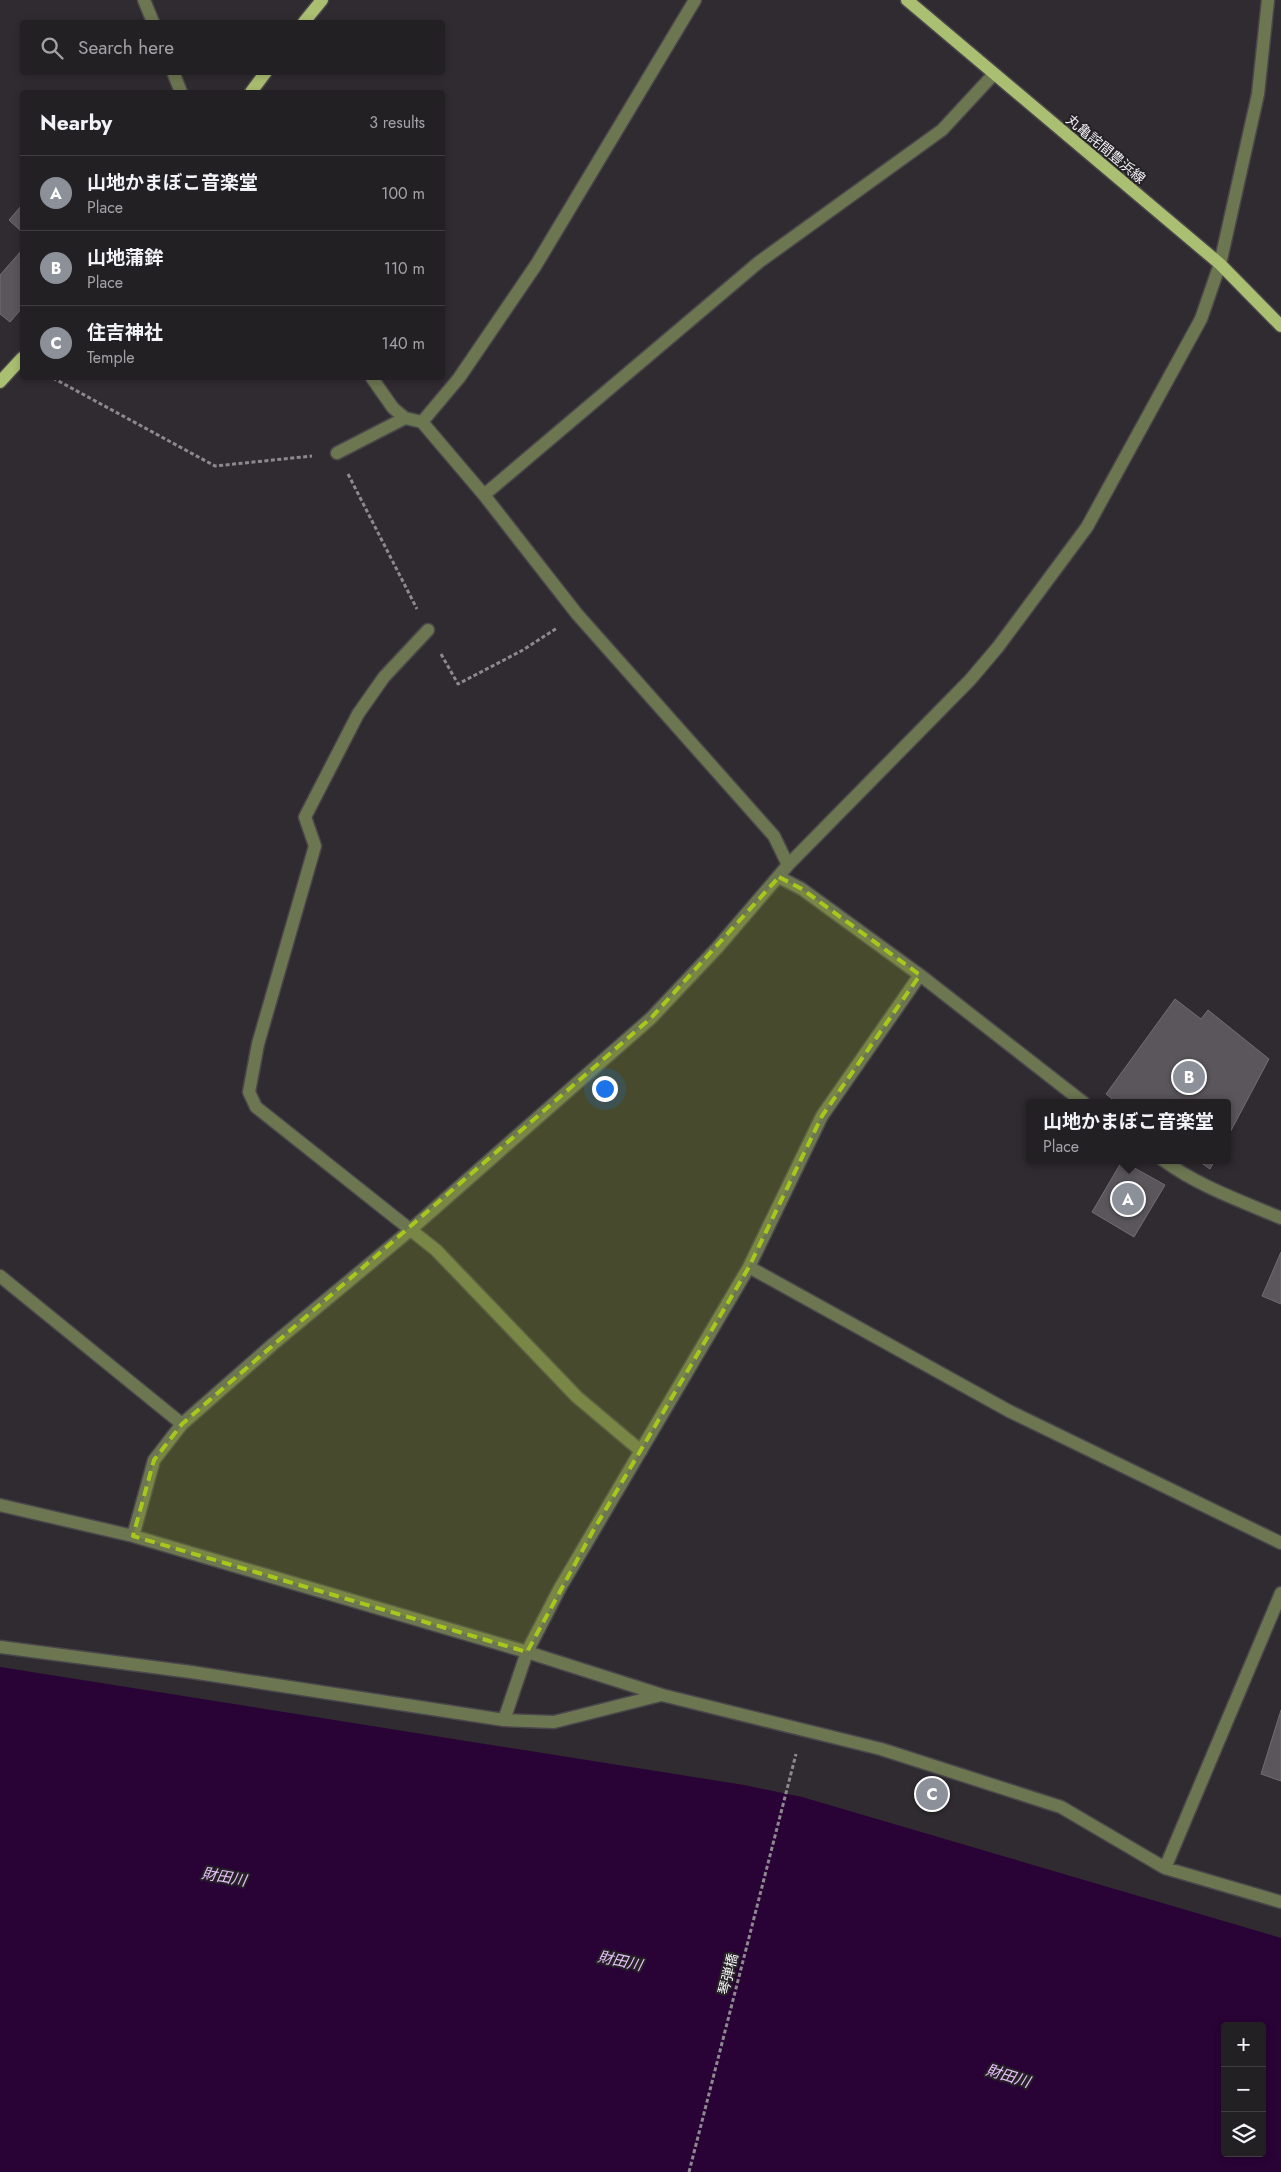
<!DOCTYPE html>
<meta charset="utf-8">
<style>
body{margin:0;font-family:Jost,"Noto Sans JP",sans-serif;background:#2b282c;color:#f1f3f6}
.controls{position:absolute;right:15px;bottom:15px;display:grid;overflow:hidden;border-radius:5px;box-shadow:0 2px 8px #0003}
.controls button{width:45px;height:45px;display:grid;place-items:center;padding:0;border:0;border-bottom:1px solid #403e41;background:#232024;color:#f1f3f6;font:25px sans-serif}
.you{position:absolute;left:604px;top:1088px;width:18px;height:18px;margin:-12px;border:4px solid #fff;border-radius:50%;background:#1a73e8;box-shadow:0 0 0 8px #1a73e833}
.badge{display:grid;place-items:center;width:32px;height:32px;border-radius:50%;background:#8c9099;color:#fff;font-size:16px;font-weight:700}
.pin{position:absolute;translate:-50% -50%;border:2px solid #fff;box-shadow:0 1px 5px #0006}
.popup{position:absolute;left:1026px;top:1099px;width:205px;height:65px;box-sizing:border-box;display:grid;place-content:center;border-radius:5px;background:#232024;filter:drop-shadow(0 1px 4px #0005);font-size:16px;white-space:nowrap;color:#a3a3a6}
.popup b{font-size:19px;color:#f1f3f6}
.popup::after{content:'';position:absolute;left:50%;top:100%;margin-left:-10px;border:10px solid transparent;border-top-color:#232024}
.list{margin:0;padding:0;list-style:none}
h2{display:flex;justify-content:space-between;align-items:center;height:65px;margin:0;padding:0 20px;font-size:21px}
h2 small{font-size:16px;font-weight:400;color:#a3a3a6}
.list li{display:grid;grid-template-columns:32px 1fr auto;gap:15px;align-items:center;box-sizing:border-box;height:75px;padding:0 20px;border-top:1px solid #403e41}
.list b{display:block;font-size:19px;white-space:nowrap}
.list p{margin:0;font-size:16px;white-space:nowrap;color:#a3a3a6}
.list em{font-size:16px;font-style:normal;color:#a3a3a6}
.icon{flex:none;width:28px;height:28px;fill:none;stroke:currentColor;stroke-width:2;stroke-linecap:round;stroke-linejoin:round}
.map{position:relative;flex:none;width:1281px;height:2172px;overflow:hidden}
.search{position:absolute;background:#232024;box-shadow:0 2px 8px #0003;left:20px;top:20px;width:425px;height:55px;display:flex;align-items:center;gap:12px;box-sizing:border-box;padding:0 18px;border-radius:5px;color:#a3a3a6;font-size:19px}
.panel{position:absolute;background:#232024;box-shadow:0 2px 8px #0003;left:20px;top:90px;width:425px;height:290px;border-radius:5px}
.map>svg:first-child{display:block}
.water{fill:#290236;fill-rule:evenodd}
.building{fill:#5a565c;stroke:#716d73}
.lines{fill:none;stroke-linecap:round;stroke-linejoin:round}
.minor-casing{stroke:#4a474b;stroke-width:15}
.primary-casing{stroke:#4a474b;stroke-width:15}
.path{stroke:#8d8a8e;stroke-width:3;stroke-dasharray:4 2.5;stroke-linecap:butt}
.minor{stroke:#6c7651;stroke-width:12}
.primary{stroke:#abbf72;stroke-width:12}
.marked{fill:#a8c71c;fill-opacity:0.2;stroke:#a8c71c;stroke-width:4;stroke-dasharray:10 6;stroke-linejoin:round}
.labels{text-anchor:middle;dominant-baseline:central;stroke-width:4;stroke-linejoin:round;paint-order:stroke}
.street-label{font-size:14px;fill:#f3f1f4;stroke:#252226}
.water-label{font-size:15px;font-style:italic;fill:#eac1fc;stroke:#252226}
</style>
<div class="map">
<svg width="1281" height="2172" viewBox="0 0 1281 2172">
<rect width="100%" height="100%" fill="#2f2b30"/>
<!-- water -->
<path class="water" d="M0,1667L744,1785L802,1797L1281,1938V2172H0ZM1225,2026H1262V2153H1225Z"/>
<!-- building -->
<path class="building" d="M22,205V232L9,220Z
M22,250V308L10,322L0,314V275Z
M1175,999L1201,1019L1208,1010L1269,1059L1227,1138V1103H1117L1106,1094Z
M1197,1160H1215L1210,1169Z
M1122,1161L1165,1185L1134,1237L1092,1212Z
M1281,1252V1304L1262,1296Z
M1281,1710V1781L1261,1774Z
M923,1780L947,1786L942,1808L917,1802Z"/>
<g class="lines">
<defs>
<path id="minor" d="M144,0L153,22
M173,72L181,92
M372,378L393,408L405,418L422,422L484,495L577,614L774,836L788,865
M422,422L459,378L536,265L695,0
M337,453L405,418
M484,495L759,262L942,130L993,75
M428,630L384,677L358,714L305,817L315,846L258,1044L249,1092L256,1107L436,1250L577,1397L641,1451
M779,877L802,889L920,975L1084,1103
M1163,1160C1198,1186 1241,1201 1281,1218
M749,1267L1009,1411L1281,1543
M0,1276L182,1424
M0,1505L133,1536L527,1652L662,1695L881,1749L1061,1807L1165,1868L1281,1902
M133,1536L154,1460L182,1424L273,1344L409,1231L651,1018L717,948L788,865L970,680L998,647L1087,527L1201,319L1220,264L1258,94L1268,0
M0,1647L191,1672L504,1720L527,1652L560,1588L749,1267L822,1116L920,975
M504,1720L554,1722L661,1695
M1165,1868L1281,1593"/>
<path id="primary" d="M907,0L1220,264L1281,326
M304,22L322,0
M251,92L266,72
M0,382L22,358"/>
</defs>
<!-- minor casing -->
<use href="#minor" class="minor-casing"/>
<!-- primary casing -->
<use href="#primary" class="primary-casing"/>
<!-- path -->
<path class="path" d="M53,378L215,466L312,456
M348,474L417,609
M441,654L458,684L523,650L557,628
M689,2172L796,1754"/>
<!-- minor -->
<use href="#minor" class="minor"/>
<!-- primary -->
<use href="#primary" class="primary"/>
</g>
<!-- marked area -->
<path class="marked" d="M779,877L802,889L920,975L822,1116L749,1267L593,1531L527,1652L133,1536L154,1460L182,1424L651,1018Z"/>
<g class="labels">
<!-- street labels -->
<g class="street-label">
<text transform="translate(1106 149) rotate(40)">丸亀詫間豊浜線</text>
<text transform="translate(728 1974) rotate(-76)">琴弾橋</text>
</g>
<!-- water labels -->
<g class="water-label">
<text transform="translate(224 1877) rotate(10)">財田川</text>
<text transform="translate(620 1961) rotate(12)">財田川</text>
<text transform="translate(1008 2076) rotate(17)">財田川</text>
</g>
</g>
</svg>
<div class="controls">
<button>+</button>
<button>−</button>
<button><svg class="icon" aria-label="layers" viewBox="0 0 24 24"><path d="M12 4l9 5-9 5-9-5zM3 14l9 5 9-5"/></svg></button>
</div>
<div class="you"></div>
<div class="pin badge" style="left:1128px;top:1199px">A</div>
<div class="popup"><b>山地かまぼこ音楽堂</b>Place</div>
<div class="pin badge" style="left:1189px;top:1077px">B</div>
<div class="pin badge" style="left:932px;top:1794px">C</div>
<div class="search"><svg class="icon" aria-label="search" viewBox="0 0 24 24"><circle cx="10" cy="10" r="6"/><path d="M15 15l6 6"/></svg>Search here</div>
<section class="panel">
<h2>Nearby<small>3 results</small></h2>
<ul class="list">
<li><span class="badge">A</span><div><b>山地かまぼこ音楽堂</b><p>Place</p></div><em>100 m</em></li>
<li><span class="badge">B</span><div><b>山地蒲鉾</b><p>Place</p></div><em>110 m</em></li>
<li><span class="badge">C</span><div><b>住吉神社</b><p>Temple</p></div><em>140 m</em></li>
</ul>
</section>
</div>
